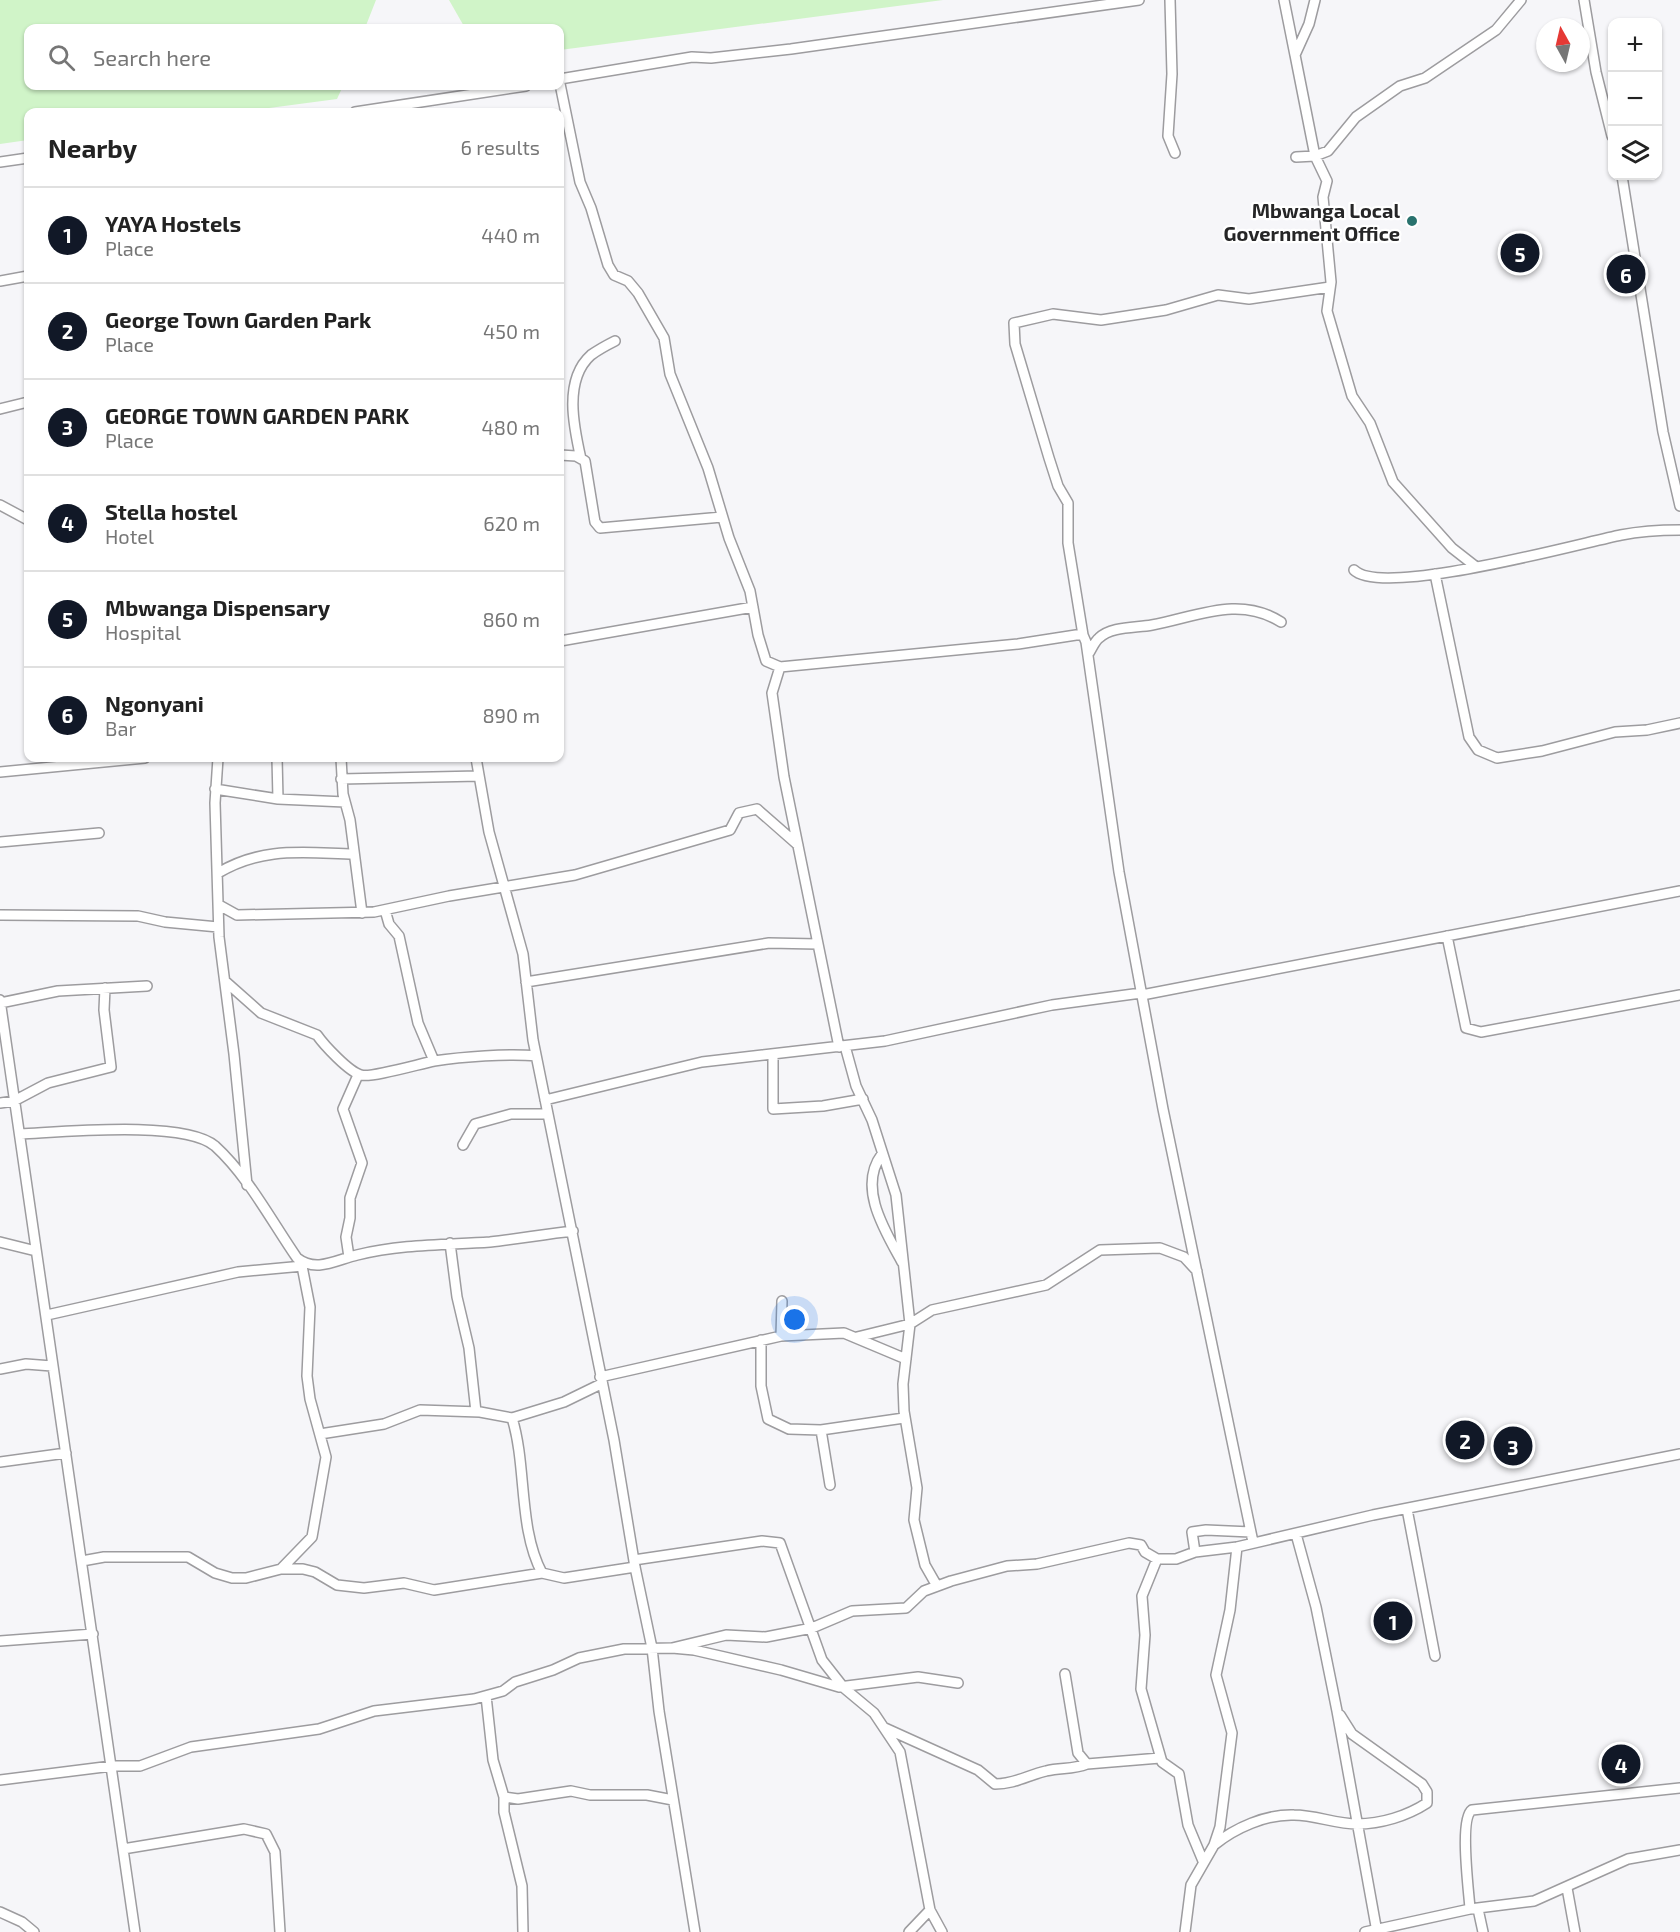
<!DOCTYPE html>
<meta charset="utf-8">
<style>
body{margin:0;font-family:"Exo 2",sans-serif;background:#f2f2f2;color:#222}
.controls{position:absolute;right:18px;top:18px;display:grid;overflow:hidden;border-radius:12px;box-shadow:0 2px 4px #0004}
.controls button{width:54px;height:54px;display:grid;place-items:center;padding:0;border:0;border-bottom:2px solid #e0e0e0;background:#fff;color:#222;font:30px sans-serif}
.compass{position:absolute;left:1536px;top:18px;width:54px;height:54px;border-radius:50%;background:#fff;box-shadow:0 2px 4px #0004;rotate:352deg}
.you{position:absolute;left:795px;top:1320px;width:21px;height:21px;margin:-15px;border:4px solid #fff;border-radius:50%;background:#1a73e8;box-shadow:0 0 0 9px #1a73e833}
.badge{display:grid;place-items:center;width:39px;height:39px;border-radius:50%;background:#111827;color:#fff;font-size:20px;font-weight:700}
.pin{position:absolute;translate:-50% -50%;border:3px solid #fff;box-shadow:0 2px 6px #0006}
.list{margin:0;padding:0;list-style:none}
h2{display:flex;justify-content:space-between;align-items:center;height:78px;margin:0;padding:0 24px;font-size:26px}
h2 small{font-size:20px;font-weight:400;color:#767676}
.list li{display:grid;grid-template-columns:39px 1fr auto;gap:18px;align-items:center;box-sizing:border-box;height:96px;padding:0 24px;border-top:2px solid #e0e0e0}
.list b{display:block;font-size:22px;white-space:nowrap}
.list p{margin:0;font-size:20px;white-space:nowrap;color:#767676}
.list em{font-size:20px;font-style:normal;color:#767676}
.icon{flex:none;width:33px;height:33px;fill:none;stroke:currentColor;stroke-width:2;stroke-linecap:round;stroke-linejoin:round}
.map{position:relative;flex:none;width:1680px;height:1932px;overflow:hidden}
.search{position:absolute;background:#fff;box-shadow:0 2px 4px #0004;left:24px;top:24px;width:540px;height:66px;display:flex;align-items:center;gap:15px;box-sizing:border-box;padding:0 21px;border-radius:12px;color:#767676;font-size:22px}
.panel{position:absolute;background:#fff;box-shadow:0 2px 4px #0004;left:24px;top:108px;width:540px;height:654px;border-radius:12px}
.map>svg:first-child{display:block}
.green{fill:#d0f4c8}
.lines{fill:none;stroke-linecap:round;stroke-linejoin:round}
.minor-casing{stroke:#9d9c9f;stroke-width:12}
.minor{stroke:#fff;stroke-width:9}
.poi-dot{fill:#29726e;stroke:#fff;stroke-width:2}
.labels{text-anchor:middle;dominant-baseline:central;stroke-width:4.5;stroke-linejoin:round;paint-order:stroke}
.poi-label{font-size:20px;font-weight:bold;fill:#262627;stroke:#fff;text-anchor:end}
</style>
<div class="map">
<svg width="1680" height="1932" viewBox="0 0 1680 1932">
<rect width="100%" height="100%" fill="#f6f6f9"/>
<!-- green -->
<path class="green" d="M0,0H376L365,28H28V86H343L337,99L238,112H28V140L0,144Z
M449,0H943L560,50V28H465Z"/>
<g class="lines">
<defs>
<path id="minor" d="M1170,0L1172,74L1168,136L1175,153
M1284,0L1295,55
M1315,0L1309,24L1295,55L1315,156L1327,181L1323,197L1331,282L1327,311L1352,396L1370,423L1393,482L1452,548L1475,566
M1584,0L1596,72L1612,136
M560,79L692,57L711,58L791,49L1139,0
M560,84L580,182L591,208L608,265L614,275L628,281L638,293L664,338L670,374L708,468L729,538L750,591L758,635L766,661L780,667L1018,644L1076,635H1083L1086,642L1119,872L1163,1109L1253,1542
M355,112L526,86
M1296,157L1315,156L1328,151L1356,117L1400,86L1425,78L1496,30L1521,0
M0,162L28,158
M1622,176L1663,432L1680,506
M0,281L28,276
M0,409L28,402
M560,455L576,456L585,461L595,522L600,528L722,517
M581,459C574,428 563,380 591,355C598,350 607,345 615,341
M0,505L28,520
M1354,570C1382,598 1577,544 1621,535C1641,531 1660,530 1680,530
M1435,574L1469,737L1478,750L1497,758L1542,751L1615,732L1647,730L1680,723
M1083,635L1068,543V503L1058,486L1049,458L1015,344L1014,323L1053,314L1101,320L1166,310L1218,295L1249,299L1330,287
M560,641L753,607
M1089,653C1092,648 1095,641 1099,638C1111,626 1136,628 1152,625C1196,617 1239,595 1281,622
M780,667L772,693L784,777L839,1047
M218,758L215,803L219,937L234,1054L247,1185
M277,758L278,799
M341,758L343,794L350,820L362,913
M476,758L489,832L523,954L533,1040L614,1440L635,1567L652,1648L659,1711L695,1932
M0,772L145,758
M341,779L479,776
M215,789L278,799L345,802
M0,842L99,833
M218,873C263,846 304,853 354,854
M219,905L237,915L374,912L449,896L575,875L730,830L739,813L757,809L798,845
M385,910L389,924L399,936L418,1023L434,1061
M0,915L138,916L165,922L218,927
M1447,936L1466,1028L1481,1032L1680,995
M225,981L261,1013L317,1035C324,1045 349,1072 361,1075C371,1078 419,1064 434,1061C461,1057 509,1053 536,1056
M526,982L769,943L817,944
M1142,995L1680,891
M0,1000L135,1932
M0,1003L58,991L147,986
M845,1046L856,1086L872,1120L896,1195L910,1324L857,1337
M773,1055V1109L823,1106L863,1099
M545,1100L702,1062L885,1041L1052,1005L1141,993
M0,1103L14,1101L48,1083L111,1067L104,1010L105,988
M21,1134C63,1132 185,1120 215,1146C248,1176 272,1222 297,1258C316,1273 336,1260 357,1255C402,1244 445,1245 490,1242C518,1239 545,1234 573,1231
M463,1145L475,1124L511,1114H548
M882,1154C857,1187 885,1231 902,1262
M0,1242L36,1251
M450,1243L457,1297L469,1348L476,1412
M349,1257L346,1237L350,1218V1198L362,1163L343,1109L358,1075
M47,1315L238,1272L303,1266
M781,1336L782,1301
M761,1340V1386L768,1419L789,1429L821,1430L904,1418
M0,1369L26,1364L52,1366
M600,1377L781,1336L844,1333L906,1359
M512,1418L564,1402L601,1384
M821,1430L830,1485
M320,1434L384,1424L420,1410L480,1412L512,1418C527,1466 518,1528 542,1573L564,1578L635,1567
M0,1462L66,1453
M1407,1509L1435,1656
M1296,1534L1316,1607L1337,1711L1377,1932
M1195,1552L1192,1532L1206,1530L1251,1532
M1157,1559L1142,1596L1145,1635L1141,1689L1162,1762L1179,1774L1188,1825L1203,1861
M634,1560L762,1541L780,1543L822,1660L844,1688L874,1713L900,1752L930,1910L942,1932
M82,1561L104,1557H188L215,1573L232,1578H246L281,1569H303L315,1572L337,1585L364,1588L404,1583L434,1590L542,1573
M281,1569L312,1537L326,1457L310,1399L307,1376L310,1307L301,1261
M937,1586L925,1565L914,1520L917,1488L904,1411L903,1384L910,1324L932,1310L1046,1285L1100,1250L1160,1248L1184,1257L1197,1271
M0,1641L93,1634
M672,1648L726,1635L766,1637L812,1628L852,1611L906,1608L924,1591L951,1581L1007,1566L1037,1564L1129,1543L1141,1545L1145,1552L1157,1559H1176L1195,1552L1237,1547L1373,1515L1680,1454
M1065,1674L1078,1753L1087,1764L1160,1758
M486,1696L493,1760L504,1797L518,1799L571,1791L590,1795H647L673,1800
M885,1728L978,1770L995,1784C1015,1784 1028,1775 1046,1771C1061,1767 1072,1770 1087,1764
M0,1780L112,1766H140L191,1747L319,1729L374,1711L474,1699L503,1691L515,1682L553,1670L579,1658L624,1649L672,1648L694,1650L781,1670L839,1687L918,1677L958,1683
M504,1797V1812L522,1886L523,1932
M1214,1845C1235,1828 1266,1814 1294,1815C1315,1815 1336,1824 1357,1824C1381,1824 1407,1816 1427,1803V1792L1422,1784L1352,1734L1340,1715
M123,1849L244,1829L266,1834L275,1852L280,1932
M1567,1888L1575,1932
M1470,1909C1469,1892 1459,1819 1472,1810L1680,1788
M1478,1909L1483,1932
M0,1912L22,1922L34,1932
M909,1932L930,1910
M1185,1932L1191,1885L1214,1845L1220,1827L1232,1733L1216,1675L1230,1610L1237,1547
M1365,1932L1470,1909L1534,1901L1628,1859L1680,1850"/>
</defs>
<!-- minor casing -->
<use href="#minor" class="minor-casing"/>
<!-- minor -->
<use href="#minor" class="minor"/>
</g>
<!-- markers -->
<circle class="poi-dot" cx="1412" cy="221" r="6"/>
<g class="labels">
<!-- poi labels -->
<g class="poi-label">
<text x="1400" y="210">Mbwanga Local<tspan x="1400" dy="23">Government Office</tspan></text>
</g>
</g>
</svg>
<div class="controls">
<button>+</button>
<button>−</button>
<button><svg class="icon" aria-label="layers" viewBox="0 0 24 24"><path d="M12 4l9 5-9 5-9-5zM3 14l9 5 9-5"/></svg></button>
</div>
<svg class="compass" viewBox="-18 -18 36 36"><path d="M0-13l5 13h-10z" fill="#e53935"/><path d="M0 13l5-13h-10z" fill="#767676"/></svg>
<div class="you"></div>
<div class="pin badge" style="left:1393px;top:1621px">1</div>
<div class="pin badge" style="left:1465px;top:1440px">2</div>
<div class="pin badge" style="left:1513px;top:1446px">3</div>
<div class="pin badge" style="left:1621px;top:1764px">4</div>
<div class="pin badge" style="left:1520px;top:253px">5</div>
<div class="pin badge" style="left:1626px;top:274px">6</div>
<div class="search"><svg class="icon" aria-label="search" viewBox="0 0 24 24"><circle cx="10" cy="10" r="6"/><path d="M15 15l6 6"/></svg>Search here</div>
<section class="panel">
<h2>Nearby<small>6 results</small></h2>
<ul class="list">
<li><span class="badge">1</span><div><b>YAYA Hostels</b><p>Place</p></div><em>440 m</em></li>
<li><span class="badge">2</span><div><b>George Town Garden Park</b><p>Place</p></div><em>450 m</em></li>
<li><span class="badge">3</span><div><b>GEORGE TOWN GARDEN PARK</b><p>Place</p></div><em>480 m</em></li>
<li><span class="badge">4</span><div><b>Stella hostel</b><p>Hotel</p></div><em>620 m</em></li>
<li><span class="badge">5</span><div><b>Mbwanga Dispensary</b><p>Hospital</p></div><em>860 m</em></li>
<li><span class="badge">6</span><div><b>Ngonyani</b><p>Bar</p></div><em>890 m</em></li>
</ul>
</section>
</div>
